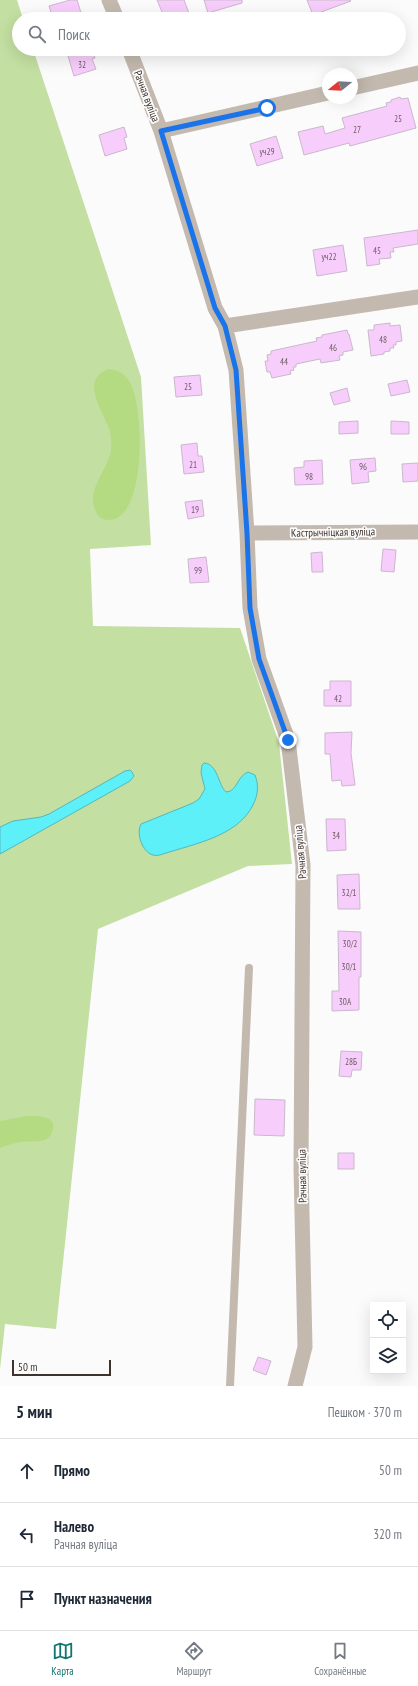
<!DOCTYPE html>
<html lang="ru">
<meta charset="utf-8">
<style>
body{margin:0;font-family:"PT Sans Narrow",sans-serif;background:#f6f6f7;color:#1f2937}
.controls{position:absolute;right:12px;bottom:12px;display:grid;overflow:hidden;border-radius:0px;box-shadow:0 4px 16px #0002}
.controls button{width:36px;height:36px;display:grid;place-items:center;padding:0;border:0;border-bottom:1px solid #e0e1e3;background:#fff;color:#1f2937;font:20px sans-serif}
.compass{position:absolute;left:322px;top:68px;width:36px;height:36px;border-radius:50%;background:#fff;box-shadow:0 4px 16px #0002;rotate:252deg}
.scale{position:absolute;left:12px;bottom:10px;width:99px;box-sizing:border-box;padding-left:4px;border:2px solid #3f332e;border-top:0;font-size:11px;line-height:14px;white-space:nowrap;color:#3f332e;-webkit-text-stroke:3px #fbfbfb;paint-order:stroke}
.stop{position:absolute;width:12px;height:12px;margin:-9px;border:3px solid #1a73e8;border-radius:50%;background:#fff}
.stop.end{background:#1a73e8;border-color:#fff;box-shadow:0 1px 4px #0008}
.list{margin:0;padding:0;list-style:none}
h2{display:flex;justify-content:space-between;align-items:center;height:52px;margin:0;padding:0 16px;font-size:17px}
h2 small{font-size:13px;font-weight:400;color:#747a83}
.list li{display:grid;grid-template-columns:26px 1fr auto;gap:12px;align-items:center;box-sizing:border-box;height:64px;padding:0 16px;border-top:1px solid #e0e1e3}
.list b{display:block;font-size:15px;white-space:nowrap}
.list p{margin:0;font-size:13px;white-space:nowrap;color:#747a83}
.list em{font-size:13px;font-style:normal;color:#747a83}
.icon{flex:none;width:22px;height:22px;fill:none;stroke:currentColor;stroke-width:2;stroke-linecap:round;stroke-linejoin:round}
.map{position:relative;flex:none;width:418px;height:1386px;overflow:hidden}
.search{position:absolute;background:#fff;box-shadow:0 4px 16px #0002;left:12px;right:12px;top:12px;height:44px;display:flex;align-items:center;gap:10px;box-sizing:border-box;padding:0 14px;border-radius:22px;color:#747a83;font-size:15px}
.sheet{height:244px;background:#fff}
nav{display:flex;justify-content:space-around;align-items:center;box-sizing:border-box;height:56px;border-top:1px solid #e0e1e3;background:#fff;font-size:11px;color:#747a83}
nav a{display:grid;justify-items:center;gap:2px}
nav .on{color:#0f766e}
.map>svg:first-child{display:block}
.green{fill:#c3dfa1}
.forest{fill:#b4db82}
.water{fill:#5ef0f8;stroke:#55b7bb}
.building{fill:#f7cefb;stroke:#cbb7cd}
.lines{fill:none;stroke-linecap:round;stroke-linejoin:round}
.service{stroke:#c3b9af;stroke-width:8}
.minor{stroke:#c3b9af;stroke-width:15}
.route{stroke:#1a73e8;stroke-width:5}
.labels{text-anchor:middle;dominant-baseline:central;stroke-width:3.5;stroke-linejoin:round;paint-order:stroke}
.number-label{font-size:9px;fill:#6d5a61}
.street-label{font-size:11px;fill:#3f332e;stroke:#fbfbfb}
</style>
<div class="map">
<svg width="418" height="1386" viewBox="0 0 418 1386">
<rect width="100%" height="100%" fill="#fbfbfb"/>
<!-- green -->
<path class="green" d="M0,0H17L23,19H19V49H33L141,377L151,545L90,549L93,626L240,628L279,743L292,864L248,866L98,929L56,1329L5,1324L0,1369Z"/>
<!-- forest -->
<path class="forest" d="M109,369C118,370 124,373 129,381C145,404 147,522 108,520C102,520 98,517 96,512C85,491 108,470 111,450C112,442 111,433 108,426C101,408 80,379 109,369Z
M27,1116C37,1116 59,1115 52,1132C48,1145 31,1140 21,1142C14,1143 7,1145 0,1148V1121Z"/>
<!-- water -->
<path class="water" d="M204,763C218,764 218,785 226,792C237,792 237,776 248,772L255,775C259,785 258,795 253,805C238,836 194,844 163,854C160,855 157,856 153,855C142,852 136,833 141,824L193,803L199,799L205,789L201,773L202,765Z
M130,770L132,772L134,776L130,781L0,854V827L13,821L41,817L49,814L125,771Z"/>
<!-- building -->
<path class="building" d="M70,0H77L83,19H53L49,6Z
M157,0H184L189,13L176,19H165Z
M204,0H242V3L208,13Z
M307,0H350L351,1L313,15Z
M89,49H92L95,58L92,59L96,69L74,76L68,56Z
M400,97L401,99L408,98L416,128L350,146L349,143L304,155L298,132L323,126L325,134L345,128L342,118L387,106L386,103L391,102V100Z
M124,127L127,137L124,138L127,149L105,156L99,135Z
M276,136L283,158L257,166L250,144Z
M418,230V244L393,248L394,252H390L391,258L379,259L380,264L367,266L364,238Z
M343,245L347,271L317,276L313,250Z
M390,323V326L400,325L402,341L396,342V345H393L394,348H390V351L384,352V354L371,356L368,330H374V325Z
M347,330L348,334H349L353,350L343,352V355L339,356L340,360L321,363L320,359L296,364V367H293L294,370L290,371L291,374L272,378L270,372H267L265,361H268L267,355L271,354V351L317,341L316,338L322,337V335Z
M200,375L202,395L176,397L174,377Z
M407,380L410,392L391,396L388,384Z
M347,388L350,401L334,405L330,393Z
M358,421V433L339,434V422Z
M391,421L409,422V434H391Z
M197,443L198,456H202L204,472L184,474L181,445Z
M375,458L376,471L368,472L369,482L352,484L350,460Z
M322,460L323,484L295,485L294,468L304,467V461Z
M418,463V481L403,482L402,464Z
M202,500L204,516L188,519L185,502Z
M383,549L396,550L394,572L381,571Z
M322,552L323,572H312L311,553Z
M206,557L209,582L190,583L188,559Z
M330,681H351V706H324V690H330Z
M352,732L351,753L355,785L342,786L341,780L332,781L330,754H325V733Z
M326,819H345L346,850L327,851Z
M359,874L360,909H338L337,875Z
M338,931L361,932V977H359V1010L332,1011V991H339Z
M341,1051L362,1052L361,1070H352L351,1077L339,1076Z
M255,1099L285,1100L284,1136L254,1135Z
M338,1153H354V1169H338Z
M258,1357L271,1361L266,1375L253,1370Z"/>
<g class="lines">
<!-- service -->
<path class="service" d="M230,1386L249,968"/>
<!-- minor -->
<path class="minor" d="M109,0L117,19
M129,49L161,131L215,308L225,326L236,370L247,533L250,608L259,659L288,740L303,865L301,1168L305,1347L295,1386
M352,88L418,73
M161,131L328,93
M225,326L418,297
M247,533L418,532"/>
</g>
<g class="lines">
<!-- route -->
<path class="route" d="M267,108L161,131L215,308L225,326L236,370L247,533L250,608L259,659L288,740"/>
</g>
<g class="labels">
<!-- number labels -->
<g class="number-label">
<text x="82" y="64">32</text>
<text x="398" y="118">25</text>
<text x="357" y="129">27</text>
<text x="267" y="151">уч29</text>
<text x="377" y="250">45</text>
<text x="329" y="256">уч22</text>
<text x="383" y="339">48</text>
<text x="333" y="347">46</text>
<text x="284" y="361">44</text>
<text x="188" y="386">25</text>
<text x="193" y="464">21</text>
<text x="363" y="466">96</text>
<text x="309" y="476">98</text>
<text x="195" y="509">19</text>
<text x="198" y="570">99</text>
<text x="338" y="698">42</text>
<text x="336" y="835">34</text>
<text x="349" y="892">32/1</text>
<text x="350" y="943">30/2</text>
<text x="349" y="966">30/1</text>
<text x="345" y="1001">30А</text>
<text x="351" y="1061">28Б</text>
</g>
<!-- street labels -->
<g class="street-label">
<text transform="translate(147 96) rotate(69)">Рачная вуліца</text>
<text transform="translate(333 532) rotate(-1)">Кастрычніцкая вуліца</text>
<text transform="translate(300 852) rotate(-95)">Рачная вуліца</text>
<text transform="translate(302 1176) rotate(-91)">Рачная вуліца</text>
</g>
</g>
</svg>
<div class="controls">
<button><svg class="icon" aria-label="locate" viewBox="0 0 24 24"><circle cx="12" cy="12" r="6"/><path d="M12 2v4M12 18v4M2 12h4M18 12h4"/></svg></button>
<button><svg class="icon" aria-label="layers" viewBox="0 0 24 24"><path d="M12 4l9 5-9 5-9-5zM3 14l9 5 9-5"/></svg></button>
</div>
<svg class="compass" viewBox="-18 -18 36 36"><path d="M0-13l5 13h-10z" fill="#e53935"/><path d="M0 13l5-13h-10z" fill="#747a83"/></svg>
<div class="scale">50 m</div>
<div class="stop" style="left:267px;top:108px"></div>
<div class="stop end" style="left:288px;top:740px"></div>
<div class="search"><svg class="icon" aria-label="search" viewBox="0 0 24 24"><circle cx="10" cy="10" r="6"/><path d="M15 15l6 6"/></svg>Поиск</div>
</div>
<section class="sheet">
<h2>5 мин<small>Пешком · 370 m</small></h2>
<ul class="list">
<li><svg class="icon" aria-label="ahead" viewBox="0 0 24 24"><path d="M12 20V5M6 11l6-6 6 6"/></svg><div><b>Прямо</b></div><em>50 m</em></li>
<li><svg class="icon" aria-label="left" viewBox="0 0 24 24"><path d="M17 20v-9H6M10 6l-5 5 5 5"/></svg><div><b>Налево</b><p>Рачная вуліца</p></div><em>320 m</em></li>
<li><svg class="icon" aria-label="arrive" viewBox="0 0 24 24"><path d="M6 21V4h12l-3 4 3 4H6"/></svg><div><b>Пункт назначения</b></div></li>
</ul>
</section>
<nav>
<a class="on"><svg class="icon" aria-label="map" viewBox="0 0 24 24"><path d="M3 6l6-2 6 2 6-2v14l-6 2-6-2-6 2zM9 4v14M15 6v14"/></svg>Карта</a>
<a><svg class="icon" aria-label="directions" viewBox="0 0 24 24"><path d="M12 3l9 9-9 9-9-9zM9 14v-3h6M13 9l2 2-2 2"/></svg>Маршрут</a>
<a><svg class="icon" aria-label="saved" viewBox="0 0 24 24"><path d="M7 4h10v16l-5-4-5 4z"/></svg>Сохранённые</a>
</nav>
